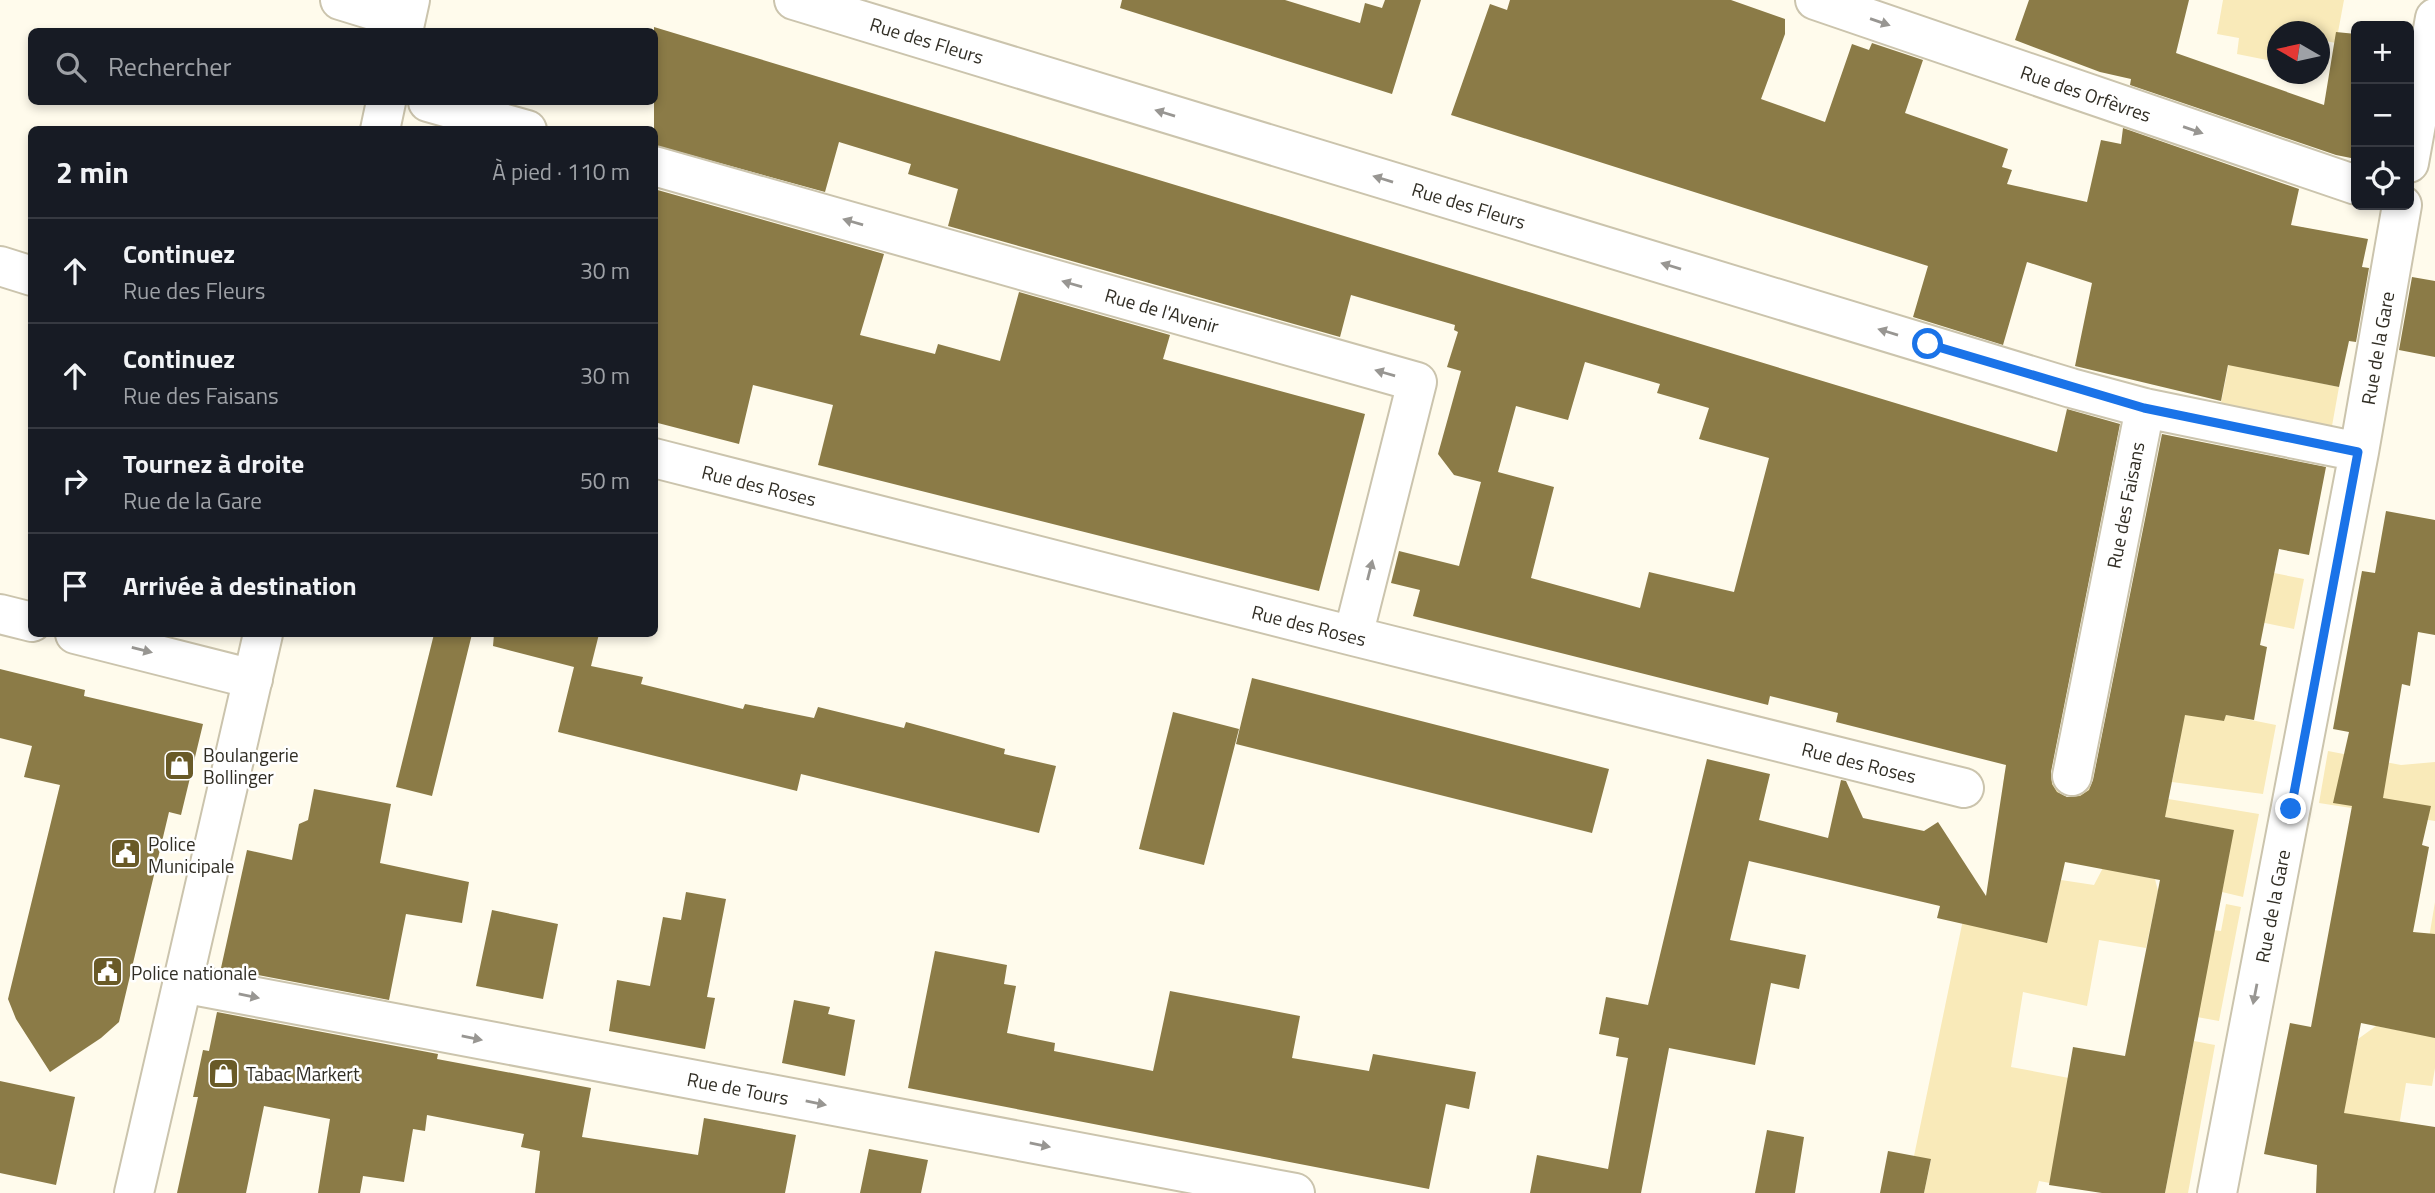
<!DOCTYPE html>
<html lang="fr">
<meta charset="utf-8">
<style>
body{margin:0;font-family:"Titillium Web",sans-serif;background:#242831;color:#f1f3f6}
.controls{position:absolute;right:21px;top:21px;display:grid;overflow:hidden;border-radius:10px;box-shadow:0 4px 10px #0003}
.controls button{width:63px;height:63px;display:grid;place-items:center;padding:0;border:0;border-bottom:2px solid #363941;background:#171b24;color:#f1f3f6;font:35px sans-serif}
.compass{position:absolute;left:2267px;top:21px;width:63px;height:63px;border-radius:50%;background:#171b24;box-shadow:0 4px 10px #0003;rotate:279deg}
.stop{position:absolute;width:21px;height:21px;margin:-16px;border:5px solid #1a73e8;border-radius:50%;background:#fff}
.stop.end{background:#1a73e8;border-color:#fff;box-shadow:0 2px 7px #0008}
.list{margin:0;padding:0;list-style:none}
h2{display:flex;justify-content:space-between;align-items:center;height:91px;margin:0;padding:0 28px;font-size:30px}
h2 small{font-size:23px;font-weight:400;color:#9ea1a6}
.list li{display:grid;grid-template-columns:46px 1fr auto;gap:21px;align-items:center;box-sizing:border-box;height:105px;padding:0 28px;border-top:2px solid #363941}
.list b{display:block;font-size:26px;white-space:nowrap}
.list p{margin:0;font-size:23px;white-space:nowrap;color:#9ea1a6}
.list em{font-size:23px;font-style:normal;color:#9ea1a6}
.icon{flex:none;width:38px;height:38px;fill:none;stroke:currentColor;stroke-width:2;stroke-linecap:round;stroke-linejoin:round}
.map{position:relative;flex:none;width:2435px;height:1193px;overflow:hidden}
.search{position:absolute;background:#171b24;box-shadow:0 4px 10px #0003;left:28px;top:28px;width:630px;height:77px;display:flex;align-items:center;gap:18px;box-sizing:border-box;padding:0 24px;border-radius:10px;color:#9ea1a6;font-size:26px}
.panel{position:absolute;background:#171b24;box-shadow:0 4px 10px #0003;left:28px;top:126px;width:630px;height:511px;border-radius:10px}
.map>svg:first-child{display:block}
.green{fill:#f9eab9}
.building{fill:#8b7b47;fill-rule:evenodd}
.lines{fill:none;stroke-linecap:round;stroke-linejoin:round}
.street-casing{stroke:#cbc4ad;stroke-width:42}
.secondary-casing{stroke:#cbc4ad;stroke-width:42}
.street{stroke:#fff;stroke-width:38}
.secondary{stroke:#fff;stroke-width:38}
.oneway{fill:#989692}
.route{stroke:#1a73e8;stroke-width:9}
.labels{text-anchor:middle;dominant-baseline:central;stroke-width:5;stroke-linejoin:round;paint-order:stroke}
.street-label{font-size:19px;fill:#312e25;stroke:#fff}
.poi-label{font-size:19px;fill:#312e25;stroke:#fff;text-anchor:start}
</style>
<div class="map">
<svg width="2435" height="1193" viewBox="0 0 2435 1193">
<rect width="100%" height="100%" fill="#fffbec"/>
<!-- green -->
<path class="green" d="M2223,0H2344L2336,43L2320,40V32H2278L2277,62L2237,54L2239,38L2217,34Z
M2304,227L2276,374L2339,387L2332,426L2325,429L2221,403L2234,337L2290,229Z
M2274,573L2304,579L2294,629L2207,611Z
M2163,703L2224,721L2226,715L2276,725L2263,794L2172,782L2180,743L2155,738Z
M2328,751L2401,765L2435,762V821L2319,803Z
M2005,772L2259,814L2243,897L2222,892L2233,830L2165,817L2116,871L2155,879L2158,891L2146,948L2099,940L2087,1006L2023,992L2011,1067L2090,1082L2050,1183L2039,1181L2036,1193H1924L1931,1160L1914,1156L1965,910H2022L2016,936L2031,940L2037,913L2053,916L2061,880L2094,885L2106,862L2114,802L2003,785Z
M2435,902V1068L2432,1086L2406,1083L2396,1145L2339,1130L2358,1039L2376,1026L2413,1033Z
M2226,904L2241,907L2219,1021L2197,1017L2214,930L2221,931Z
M2194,1041L2215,1045L2188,1193H2165Z"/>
<!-- building -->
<path class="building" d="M1122,0H1285L1360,23L1365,3L1382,8L1385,0H1421L1392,94L1120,8Z
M1510,0H1731L1785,19V34L1761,99L1825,122L1852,44L1869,50L1872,43L1923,60L1905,113L2008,149L2002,167L2012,170L2007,184L2087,202L2101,140L2121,144L2123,128L2299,189L2291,225L2368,239L2362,267L2369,268L2356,342L2349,341L2339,387L2228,365L2221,401L2075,366L2092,283L2027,262L2003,345L1913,317L1928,266L1451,115L1490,4L1507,10Z
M2029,0H2189L2176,53L2324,105L2336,32L2356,34V159L2336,155L2130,85L2131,79L2100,72L2015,40Z
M654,27L2057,452L2067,409L2120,424L2051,772L2052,784L2057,792L2067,797L2080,796L2089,790L2093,780L2162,434L2326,467L2309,555L2279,549L2260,645L2267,647L2254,720L2226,715L2224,721L2185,715L2165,817L2234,830L2165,1193H2102L2049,1185L2073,1047L2125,1056L2160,880L2065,862L2047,943L1937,918L1940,906L1749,861L1730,940L1806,955L1799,989L1771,983L1755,1065L1669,1048L1641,1193H1530L1537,1155L1608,1169L1628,1058L1616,1056L1619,1038L1599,1034L1606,997L1648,1005L1707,759L1770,774L1759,820L1828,838L1841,780L1846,781L1863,818L1924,831L1938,822L1986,896L2006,765L1836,722L1838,713L1770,696L1768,705L1413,616L1420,590L1391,583L1399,551L1459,566L1481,482L1454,475L1438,454L1461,371L1447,367L1458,332L1454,330L1455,325L1351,295L1340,337L948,226L958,189L908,174L911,164L839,142L825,192L654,145ZM1585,362L1660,384L1657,393L1709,408L1699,439L1769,458L1734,592L1649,572L1640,608L1531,578L1554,487L1498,472L1516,406L1568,420Z
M654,189L884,254L860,335L935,354L938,344L1000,361L1019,292L1170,335L1163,359L1365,414L1319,591L818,465L833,405L753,385L739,444L654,422Z
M2412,277L2435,281V357L2399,350Z
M2386,511L2435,520V635L2418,632L2410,686L2402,684L2383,798L2431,806L2422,845L2429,847L2413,932L2435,934V1038L2361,1023L2344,1113L2435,1127V1193H2316L2317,1165L2264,1154L2290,1023L2311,1027L2352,806L2333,803L2349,732L2333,729L2362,571L2375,573Z
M434,634H472L432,796L396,787Z
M494,634H599L591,666L643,677L641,684L743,709L745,704L814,718L818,707L904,728L906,722L1005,749L1004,754L1056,766L1039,833L801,774L797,791L558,732L574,667L493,646Z
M0,669L85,690L84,696L203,724L181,815L169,812L119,1022L101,1038L50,1072L16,1019L8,999L60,785L24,777L32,746L0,738Z
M1252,678L1609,769L1592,833L1236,744Z
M1173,712L1239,729L1204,865L1139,849Z
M314,789L391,804L380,863L469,882L462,923L406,914L389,1000L221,968L247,850L292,860L299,824L308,820Z
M686,892L726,899L707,997L715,998L705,1049L609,1031L617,980L650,986L663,917L681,920Z
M492,910L558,924L543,999L476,986Z
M935,951L1007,965L1004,984L1016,986L1007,1033L1055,1043L1054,1051L1153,1071L1170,991L1300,1016L1292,1058L1369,1071L1373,1054L1476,1072L1469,1109L1446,1104L1429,1189L908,1088Z
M794,1000L830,1007L828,1014L855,1020L845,1076L782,1063Z
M217,1012L438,1054L437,1059L591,1088L582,1137L698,1155L704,1118L796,1135L785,1193H535L540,1151L521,1147L524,1134L427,1115L425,1131L413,1129L404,1182L363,1176L360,1193H318L330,1119L264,1106L246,1193H177L198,1097H193L203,1050L209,1051Z
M0,1081L75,1097L56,1185L0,1173Z
M1767,1130L1804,1137L1795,1193H1755Z
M869,1149L928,1160L921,1193H860Z
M1888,1151L1931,1159L1924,1193H1880Z"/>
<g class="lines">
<defs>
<path id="street" d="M340,0L405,20
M794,0L2071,388L2145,408L2359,452
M1815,0L2356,185
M428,102L527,130
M2409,163L2435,18
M654,166L1417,382L1353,636
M0,266L32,276
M654,458L1353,636L1964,788
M0,614L32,622
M75,634L253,679
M2072,776L2145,408
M182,983L1295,1193
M2217,1193L2359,452L2402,205"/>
<path id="secondary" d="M403,32L410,0
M380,130L386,102
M134,1193L263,634"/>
</defs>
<!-- street casing -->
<use href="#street" class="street-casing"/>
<!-- secondary casing -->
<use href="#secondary" class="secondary-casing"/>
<!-- street -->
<use href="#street" class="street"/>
<!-- secondary -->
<use href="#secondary" class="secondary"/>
</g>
<!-- one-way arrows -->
<defs><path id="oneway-solid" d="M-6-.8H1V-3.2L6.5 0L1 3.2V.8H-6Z" transform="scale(1.75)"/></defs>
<g class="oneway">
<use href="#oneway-solid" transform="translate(1880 22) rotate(19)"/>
<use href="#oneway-solid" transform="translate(1165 113) rotate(-163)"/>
<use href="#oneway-solid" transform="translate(2193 130) rotate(19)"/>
<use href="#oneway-solid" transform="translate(1383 179) rotate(-163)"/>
<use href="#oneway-solid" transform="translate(853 222) rotate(-164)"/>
<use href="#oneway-solid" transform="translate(1671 266) rotate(-163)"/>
<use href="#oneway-solid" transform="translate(1072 284) rotate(-164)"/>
<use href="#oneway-solid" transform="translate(1888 332) rotate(-163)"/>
<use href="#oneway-solid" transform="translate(1385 373) rotate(-164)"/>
<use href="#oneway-solid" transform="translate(1370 570) rotate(-76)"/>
<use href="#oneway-solid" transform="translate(142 650) rotate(14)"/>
<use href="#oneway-solid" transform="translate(2255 994) rotate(101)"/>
<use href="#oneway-solid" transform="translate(249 996) rotate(11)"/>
<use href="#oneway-solid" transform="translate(472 1038) rotate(11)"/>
<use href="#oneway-solid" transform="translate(816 1103) rotate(11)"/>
<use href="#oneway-solid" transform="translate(1040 1145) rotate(11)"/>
</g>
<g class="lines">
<!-- route -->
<path class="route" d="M1928,344L2144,408L2358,452L2291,809"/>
</g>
<!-- icons -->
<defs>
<symbol id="shop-square" viewBox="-11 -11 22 22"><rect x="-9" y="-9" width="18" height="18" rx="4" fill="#695a27" stroke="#fff"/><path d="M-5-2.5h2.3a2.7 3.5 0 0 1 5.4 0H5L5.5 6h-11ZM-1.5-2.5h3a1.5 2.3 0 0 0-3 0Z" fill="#fff"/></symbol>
<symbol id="civic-square" viewBox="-11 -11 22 22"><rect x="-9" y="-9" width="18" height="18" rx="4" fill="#695a27" stroke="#fff"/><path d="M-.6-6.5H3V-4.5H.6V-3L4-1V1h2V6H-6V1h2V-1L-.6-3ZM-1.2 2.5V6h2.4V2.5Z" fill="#fff"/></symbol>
</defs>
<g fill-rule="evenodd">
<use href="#shop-square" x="162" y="748" width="35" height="35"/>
<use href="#civic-square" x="108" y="836" width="35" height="35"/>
<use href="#civic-square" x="90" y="954" width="35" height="35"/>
<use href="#shop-square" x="206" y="1056" width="35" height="35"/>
</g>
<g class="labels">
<!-- street labels -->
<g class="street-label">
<text transform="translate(927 40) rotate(17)">Rue des Fleurs</text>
<text transform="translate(2086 93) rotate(19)">Rue des Orfèvres</text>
<text transform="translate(1469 205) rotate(17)">Rue des Fleurs</text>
<text transform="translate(1162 310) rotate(16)">Rue de l'Avenir</text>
<text transform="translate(2377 348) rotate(-80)">Rue de la Gare</text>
<text transform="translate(759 485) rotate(14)">Rue des Roses</text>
<text transform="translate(2125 505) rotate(-79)">Rue des Faisans</text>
<text transform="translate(1309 625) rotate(14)">Rue des Roses</text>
<text transform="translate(1859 762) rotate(14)">Rue des Roses</text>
<text transform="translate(2272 906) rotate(-79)">Rue de la Gare</text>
<text transform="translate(738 1088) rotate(11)">Rue de Tours</text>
</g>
<!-- poi labels -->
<g class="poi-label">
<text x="203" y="754">Boulangerie<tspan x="203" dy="22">Bollinger</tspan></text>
<text x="148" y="843">Police<tspan x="148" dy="22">Municipale</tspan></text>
<text x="131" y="972">Police nationale</text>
<text x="246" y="1073">Tabac Markert</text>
</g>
</g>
</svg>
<div class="controls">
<button>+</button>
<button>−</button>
<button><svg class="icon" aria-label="locate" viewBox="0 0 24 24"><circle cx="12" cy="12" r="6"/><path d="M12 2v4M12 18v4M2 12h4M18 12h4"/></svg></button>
</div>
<svg class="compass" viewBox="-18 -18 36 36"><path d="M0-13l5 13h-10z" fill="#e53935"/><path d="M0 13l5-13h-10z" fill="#9ea1a6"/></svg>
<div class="stop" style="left:1928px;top:344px"></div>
<div class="stop end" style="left:2291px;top:809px"></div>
<div class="search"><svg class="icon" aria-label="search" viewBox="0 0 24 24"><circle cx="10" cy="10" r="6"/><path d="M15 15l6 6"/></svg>Rechercher</div>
<section class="panel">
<h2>2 min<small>À pied · 110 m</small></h2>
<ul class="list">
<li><svg class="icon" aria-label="ahead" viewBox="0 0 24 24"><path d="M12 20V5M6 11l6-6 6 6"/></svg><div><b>Continuez</b><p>Rue des Fleurs</p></div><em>30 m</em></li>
<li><svg class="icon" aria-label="ahead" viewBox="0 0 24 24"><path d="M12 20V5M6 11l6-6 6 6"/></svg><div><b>Continuez</b><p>Rue des Faisans</p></div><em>30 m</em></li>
<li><svg class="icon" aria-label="right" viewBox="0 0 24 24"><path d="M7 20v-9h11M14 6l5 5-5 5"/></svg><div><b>Tournez à droite</b><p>Rue de la Gare</p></div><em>50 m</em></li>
<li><svg class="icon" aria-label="arrive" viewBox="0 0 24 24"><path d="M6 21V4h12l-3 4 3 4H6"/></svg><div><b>Arrivée à destination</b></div></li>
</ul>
</section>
</div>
